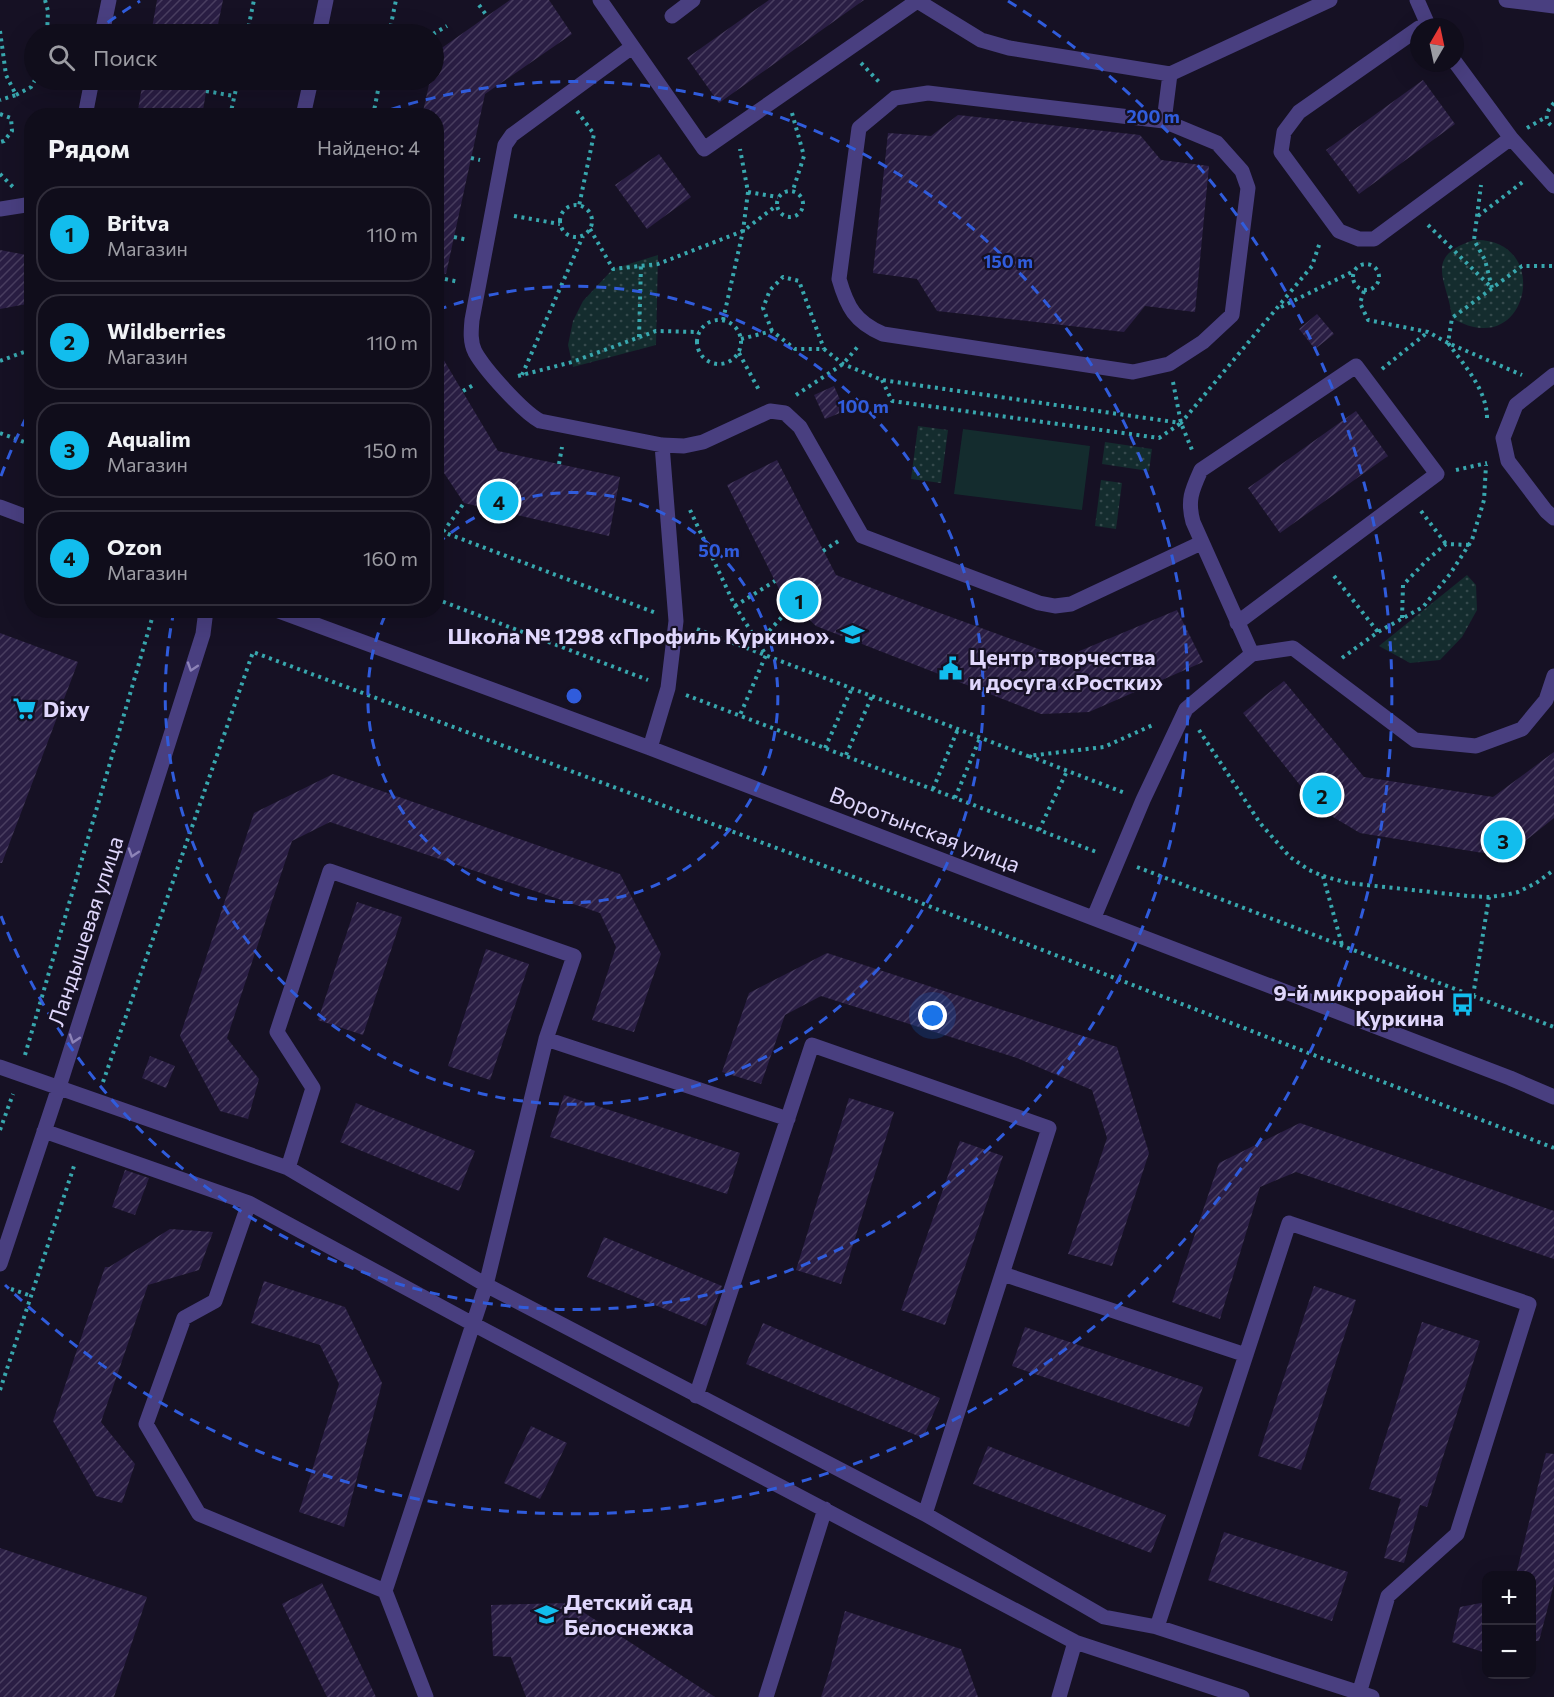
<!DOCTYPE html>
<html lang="ru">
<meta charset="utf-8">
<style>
body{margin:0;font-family:Commissioner,sans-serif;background:#191624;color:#f1f3f6}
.controls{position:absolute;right:18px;bottom:18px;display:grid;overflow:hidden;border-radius:12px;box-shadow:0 6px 24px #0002}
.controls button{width:54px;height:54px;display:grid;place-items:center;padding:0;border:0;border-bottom:2px solid #302d3a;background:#100d1b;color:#f1f3f6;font:30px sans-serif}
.compass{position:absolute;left:1410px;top:18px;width:54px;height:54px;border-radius:50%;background:#100d1b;box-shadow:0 6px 24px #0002;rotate:9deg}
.you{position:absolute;left:933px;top:1016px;width:21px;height:21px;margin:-15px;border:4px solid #fff;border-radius:50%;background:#1a73e8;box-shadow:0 0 0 9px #1a73e833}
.badge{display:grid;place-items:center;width:39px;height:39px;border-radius:50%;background:#12bded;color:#111;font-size:20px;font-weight:700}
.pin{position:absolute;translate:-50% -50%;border:3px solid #fff;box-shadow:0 2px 6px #0006}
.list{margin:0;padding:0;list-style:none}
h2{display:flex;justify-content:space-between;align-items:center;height:78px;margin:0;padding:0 24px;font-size:26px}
h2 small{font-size:20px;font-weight:400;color:#9c9ca3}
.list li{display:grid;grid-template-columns:39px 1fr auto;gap:18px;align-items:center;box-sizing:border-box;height:96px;margin:0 12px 12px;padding:0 12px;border:2px solid #302d3a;border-radius:24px}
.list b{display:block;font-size:22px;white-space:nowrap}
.list p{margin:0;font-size:20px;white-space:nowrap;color:#9c9ca3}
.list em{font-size:20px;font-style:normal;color:#9c9ca3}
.icon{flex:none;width:33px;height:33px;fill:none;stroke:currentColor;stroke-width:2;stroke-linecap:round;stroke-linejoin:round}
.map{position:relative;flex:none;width:1554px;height:1697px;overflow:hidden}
.search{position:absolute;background:#100d1b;box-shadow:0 6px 24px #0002;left:24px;top:24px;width:420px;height:66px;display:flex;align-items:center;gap:15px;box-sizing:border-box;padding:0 21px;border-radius:33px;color:#9c9ca3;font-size:22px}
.panel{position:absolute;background:#100d1b;box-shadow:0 6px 24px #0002;left:24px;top:108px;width:420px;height:510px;border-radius:24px}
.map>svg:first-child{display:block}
.grass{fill:url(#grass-dots)}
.pitch{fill:#142c2e}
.building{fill:url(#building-hatch)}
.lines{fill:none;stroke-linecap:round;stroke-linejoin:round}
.path{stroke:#38a7ae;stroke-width:4;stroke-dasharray:3 4.5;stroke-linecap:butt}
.minor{stroke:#493f80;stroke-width:15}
.oneway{stroke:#8d83b8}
.ring{fill:none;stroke:#305cdc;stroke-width:3;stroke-dasharray:10 8}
.labels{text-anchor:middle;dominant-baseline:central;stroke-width:4.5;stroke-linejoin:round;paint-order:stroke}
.poi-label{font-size:22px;font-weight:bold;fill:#e0d7fc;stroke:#161124;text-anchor:start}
.street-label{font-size:22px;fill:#e0d7fc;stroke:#161124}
.centre{fill:#305cdc;stroke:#161124;stroke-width:3}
.ring-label{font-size:18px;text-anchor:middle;font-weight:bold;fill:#305cdc;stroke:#161124;stroke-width:4.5;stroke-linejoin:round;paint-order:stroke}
</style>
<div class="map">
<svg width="1554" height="1697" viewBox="0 0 1554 1697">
<defs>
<pattern id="grass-dots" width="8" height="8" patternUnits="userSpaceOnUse" patternTransform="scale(1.5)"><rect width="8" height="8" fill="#142c2e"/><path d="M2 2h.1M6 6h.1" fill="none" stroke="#364a4d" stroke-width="1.8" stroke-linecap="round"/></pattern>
<pattern id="building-hatch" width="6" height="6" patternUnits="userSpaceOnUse" patternTransform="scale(1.5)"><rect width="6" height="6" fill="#2a1e44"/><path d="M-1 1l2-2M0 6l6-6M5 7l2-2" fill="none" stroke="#493e60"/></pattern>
</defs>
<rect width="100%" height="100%" fill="#161124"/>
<!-- grass -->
<path class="grass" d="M1474,240C1554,237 1529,364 1452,318C1449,282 1421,257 1474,240Z
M658,255L656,345L573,367L568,345L573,321L583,301L613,269Z
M918,426L948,430L941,483L911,479Z
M1105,442L1152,449L1149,471L1102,464Z
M1101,480L1122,483L1116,529L1095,526Z
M1467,575L1476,585L1477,610L1462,637L1440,660L1410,663L1379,646Z"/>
<!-- pitch -->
<path class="pitch" d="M963,429L1090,446L1082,510L954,494Z"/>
<!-- building -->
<path class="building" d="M157,0H223L216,34H151Z
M510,0H549L572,34L485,94L446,274L436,273V116H422L430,80H434L436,52Z
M769,0H864L719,103L687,58Z
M143,80H208L202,116H137Z
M1423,80L1455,124L1359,194L1326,150Z
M958,115L1140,135L1161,160L1209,166L1195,312L1145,306L1124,332L937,311L917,279L873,273L888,133L931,136Z
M659,154L691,197L647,229L615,185Z
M0,250L32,256V303L0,309Z
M1317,314L1334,334L1315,349L1299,329Z
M436,347L498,451L620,477L609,536L464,503L436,461Z
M834,386L845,411L825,419L814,395Z
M1356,411L1388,456L1280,533L1248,488Z
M777,460L836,575L1063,658L1177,610L1203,662L1089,712L1041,714L816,626L781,593L727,485Z
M0,633L78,662L2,863H0Z
M1284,681L1364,777L1493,797L1554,752V818L1525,841L1483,853L1360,833L1318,808L1243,713Z
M333,774L620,874L661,954L634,1032L592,1020L616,947L600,913L330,822L292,841L227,1038L259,1079L248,1119L220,1111L180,1036L254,813Z
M357,902L402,917L363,1035L318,1020Z
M486,949L529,964L490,1080L448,1066Z
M827,953L1117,1047L1149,1153L1112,1266L1068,1254L1107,1138L1092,1090L1017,1058L821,996L785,1015L761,1084L722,1072L749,993Z
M150,1056L175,1066L166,1088L142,1078Z
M564,1095L740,1153L727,1194L550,1137Z
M849,1098L894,1112L841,1284L796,1270Z
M356,1103L475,1151L459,1191L340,1142Z
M1300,1123L1554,1211V1259L1296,1172L1260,1187L1220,1319L1172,1302L1219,1163Z
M960,1141L1003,1156L945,1325L901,1310Z
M125,1170L149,1178L135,1215L112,1207Z
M170,1229L213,1232L199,1270L148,1285L101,1422L135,1464L122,1503L96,1496L53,1421L105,1267H109Z
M604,1237L722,1286L706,1326L587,1277Z
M264,1281L345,1307L382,1383L344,1527L299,1512L339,1384L320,1345L251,1323Z
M1314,1286L1356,1300L1301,1470L1258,1456Z
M1422,1322L1480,1341L1427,1507L1420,1505L1404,1563L1384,1558L1401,1499L1369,1489Z
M763,1323L940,1398L923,1438L746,1364Z
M1025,1327L1203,1387L1189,1427L1012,1366Z
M531,1426L567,1443L540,1499L504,1483Z
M988,1446L1166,1515L1151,1553L973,1484Z
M1546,1453L1554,1454V1584L1539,1641H1532V1575H1516Z
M1224,1532L1348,1572L1332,1621L1208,1580Z
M0,1548L147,1597L114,1697H0Z
M322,1583L376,1697H327L282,1604Z
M1486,1602V1653L1452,1642L1460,1607Z
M569,1603L715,1697H526L511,1657L493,1656L491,1605Z
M845,1611L961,1649L978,1697H821L830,1669Z"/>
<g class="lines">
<!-- path -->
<path class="path" d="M45,0L48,11L47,34
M479,5L487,16
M0,31L6,75L16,95L0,100
M247,34L254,0
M389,34L396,0
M433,34L447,26
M861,63L881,84
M206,91L234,96
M16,95L31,87L35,80
M1554,103C1547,110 1542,121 1554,127
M577,111L594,134L579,206
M792,113L804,156L793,190
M0,114L11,118L12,131L4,141L0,142
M230,116L238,80
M373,116L380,80
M1527,128L1546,117
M471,158L480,160
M0,174L13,187
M777 204a13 13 0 1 1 26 0a13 13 0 1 1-26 0Z
M748,192L778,197
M560 221a16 16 0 1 1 32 0a16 16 0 1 1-32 0Z
M514,216L560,224
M1478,216L1524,181
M1428,225L1492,288L1485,260L1474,240L1481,185
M590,229L613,269L658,264L743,231L776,206
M454,237L468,240
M1353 277a13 13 0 1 1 26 0a13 13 0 1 1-26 0Z
M445,279L459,282
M1364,291L1360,303L1368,320L1428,332L1448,343L1452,318L1522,266H1554
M1281,307L1354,271
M723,320L743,231L748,192L740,149
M697 342a22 22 0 1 1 44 0a22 22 0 1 1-44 0Z
M772,331L763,308L770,290L783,277L799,281L824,349
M639,337L641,266
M741,339L772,331L795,349H824L843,364L882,380L1181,423L1312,266L1320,242
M739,353L760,392
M0,361L32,349
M1382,369L1428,332
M522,375L583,236
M518,376L572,362L656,331L699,332
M882,380L892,401L1159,438L1181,423
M1173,382L1181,423L1192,450
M463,391L475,384
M796,395L843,364L860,344
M1487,418C1487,390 1464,365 1448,343L1522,375
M0,433L32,445
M559,464L562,447
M1456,470L1487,463
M690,510L735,606L766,655L740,715
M1421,511L1446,544
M436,525L443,532L656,613
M436,533L443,532L464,503
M823,551L840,540
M1334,576L1378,632
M436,599L648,680
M735,606L775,581
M1402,618L1403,585L1427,560L1446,544L1469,545
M697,629L1028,756L1104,747L1155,724
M759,642L793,605
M1342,658L1378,632L1423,607L1450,574L1472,540L1484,500L1486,465
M686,695L1099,853
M1199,730L1260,823L1290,857L1309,870L1323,876L1348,883L1468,896L1489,897L1505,895L1518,892L1536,883L1554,870
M825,748L852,688
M846,755L872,696
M1029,756L1125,793
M933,789L958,729
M955,798L980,738
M1039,830L1067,771
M1137,867L1554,1027
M1323,876L1342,945
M1473,996L1489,897
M25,1055L153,615
M103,1082L253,652L846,874L1554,1148
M0,1130L13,1094
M11,1289L31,1296
M0,1390L75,1163"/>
<!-- minor -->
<path class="minor" d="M600,0L704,149L917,1
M916,0L981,40L1009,48L1170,74L1330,0
M1417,0L1429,27
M1506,0L1554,6
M672,16L693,0
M1419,28L1299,112L1284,132L1281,152L1339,231L1359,239H1374L1511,138
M102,34L109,0
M319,34L326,0
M632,47L512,135L505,145L472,320C471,331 470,342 475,352C485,370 523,412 540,421L662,445L684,446L703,442L770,411L785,413L800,427L862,536L1039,603L1055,606L1071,604L1201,543
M1455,62L1511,138L1554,186
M85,116L92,80
M303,116L311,80
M1164,121L1217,143L1242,171L1248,188L1232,315L1203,342L1169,364L1133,372L883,334C855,322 847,307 839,279L859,128L895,98L928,93L1164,121L1170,74
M0,209L32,204
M1554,375L1516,405L1503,438L1508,461L1546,511L1554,518
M0,507L32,519
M276,610L650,748L1510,1078L1554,1097
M1237,623L1437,474L1356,366L1201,470C1192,490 1187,500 1193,522L1252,654
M650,748L668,688L676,621L662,445
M1094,917L1143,800L1186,709L1252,654L1293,648L1415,740L1476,746L1522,729L1546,700L1554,676
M546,1039L788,1119
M0,1067L288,1168L486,1285L925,1514L1104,1617L1157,1627L1372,1697
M44,1131L249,1203L473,1324L1075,1642L1242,1697
M288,1168L313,1088L277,1032L330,871L574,956L546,1039L486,1285L385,1591
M249,1203L215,1301L184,1318L146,1424L199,1514L385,1591L426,1697
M0,1264L59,1087L203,634L206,610
M1003,1274L1246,1355
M696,1396L812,1045L1049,1128L925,1514
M1157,1627L1289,1223L1529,1304L1457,1534L1388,1596L1358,1697
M766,1697L825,1509
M1059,1697L1075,1642"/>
</g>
<!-- one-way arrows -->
<defs><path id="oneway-chevron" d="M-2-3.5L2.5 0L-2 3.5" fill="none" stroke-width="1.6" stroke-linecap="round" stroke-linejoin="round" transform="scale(1.5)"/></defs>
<g class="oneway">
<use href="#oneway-chevron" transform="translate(192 667) rotate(108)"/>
<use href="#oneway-chevron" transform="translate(133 853) rotate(108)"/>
<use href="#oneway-chevron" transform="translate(74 1039) rotate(108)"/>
</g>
<!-- distance rings -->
<g class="ring">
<path d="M437 544A205 205 0 1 1 387 611"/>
<path d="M437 310A409 409 0 1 1 174 611"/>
<path d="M1 476A614 614 0 0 1 29 412M374 115A614 614 0 1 1 1 916"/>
<path d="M93 33A819 819 0 0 1 140 1M1008 1A819 819 0 1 1 5 1285"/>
</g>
<!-- icons -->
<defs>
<symbol id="school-bare" viewBox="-9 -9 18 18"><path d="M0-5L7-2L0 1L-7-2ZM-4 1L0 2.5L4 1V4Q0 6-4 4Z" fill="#12bded" stroke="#161124" stroke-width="2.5" paint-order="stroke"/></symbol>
<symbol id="civic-bare" viewBox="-9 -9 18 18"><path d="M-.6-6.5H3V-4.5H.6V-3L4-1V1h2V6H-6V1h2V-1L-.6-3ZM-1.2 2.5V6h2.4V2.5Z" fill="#12bded" stroke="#161124" stroke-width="2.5" paint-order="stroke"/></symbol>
<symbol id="supermarket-bare" viewBox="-9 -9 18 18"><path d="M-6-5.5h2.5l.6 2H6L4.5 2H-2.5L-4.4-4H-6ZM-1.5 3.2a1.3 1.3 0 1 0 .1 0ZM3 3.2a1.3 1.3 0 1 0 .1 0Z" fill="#12bded" stroke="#161124" stroke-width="2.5" paint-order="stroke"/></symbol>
<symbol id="bus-bare" viewBox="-9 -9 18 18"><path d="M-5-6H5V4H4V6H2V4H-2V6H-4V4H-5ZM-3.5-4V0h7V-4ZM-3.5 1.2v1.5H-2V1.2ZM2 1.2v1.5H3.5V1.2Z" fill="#12bded" stroke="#161124" stroke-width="2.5" paint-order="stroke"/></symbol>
</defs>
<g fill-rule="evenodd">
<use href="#school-bare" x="836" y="618" width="33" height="33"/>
<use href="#civic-bare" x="934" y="652" width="33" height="33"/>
<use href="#supermarket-bare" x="8" y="692" width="33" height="33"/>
<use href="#bus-bare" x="1446" y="988" width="33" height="33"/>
<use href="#school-bare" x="530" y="1598" width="33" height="33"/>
</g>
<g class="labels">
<!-- poi labels -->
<g class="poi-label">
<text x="835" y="635" text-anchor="end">Школа № 1298 «Профиль Куркино».</text>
<text x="969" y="656">Центр творчества<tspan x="969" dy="25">и досуга «Ростки»</tspan></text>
<text x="43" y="708">Dixy</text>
<text x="1444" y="992" text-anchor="end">9-й микрорайон<tspan x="1444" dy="25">Куркина</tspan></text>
<text x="564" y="1601">Детский сад<tspan x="564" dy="25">Белоснежка</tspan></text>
</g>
<!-- street labels -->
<g class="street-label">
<text transform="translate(925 829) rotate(21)">Воротынская улица</text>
<text transform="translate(85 931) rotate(-72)">Ландышевая улица</text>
</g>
</g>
<circle cx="574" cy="696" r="9" class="centre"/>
<g class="ring-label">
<text x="1153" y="123">200 m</text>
<text x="1008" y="268">150 m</text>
<text x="863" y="413">100 m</text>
<text x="719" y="557">50 m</text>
</g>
</svg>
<div class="controls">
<button>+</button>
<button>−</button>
</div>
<svg class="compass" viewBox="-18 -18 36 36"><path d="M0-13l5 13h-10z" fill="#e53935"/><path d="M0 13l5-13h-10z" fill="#9c9ca3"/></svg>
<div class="you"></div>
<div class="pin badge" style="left:799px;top:600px">1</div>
<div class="pin badge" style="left:1322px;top:795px">2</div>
<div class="pin badge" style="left:1503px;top:840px">3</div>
<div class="pin badge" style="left:499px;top:501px">4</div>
<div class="search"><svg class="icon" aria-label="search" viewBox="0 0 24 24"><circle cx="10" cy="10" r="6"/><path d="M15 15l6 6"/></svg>Поиск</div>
<section class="panel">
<h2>Рядом<small>Найдено: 4</small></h2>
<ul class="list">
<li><span class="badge">1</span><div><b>Britva</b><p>Магазин</p></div><em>110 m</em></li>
<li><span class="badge">2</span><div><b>Wildberries</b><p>Магазин</p></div><em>110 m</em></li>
<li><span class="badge">3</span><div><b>Aqualim</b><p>Магазин</p></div><em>150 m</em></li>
<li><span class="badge">4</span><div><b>Ozon</b><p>Магазин</p></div><em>160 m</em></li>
</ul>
</section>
</div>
